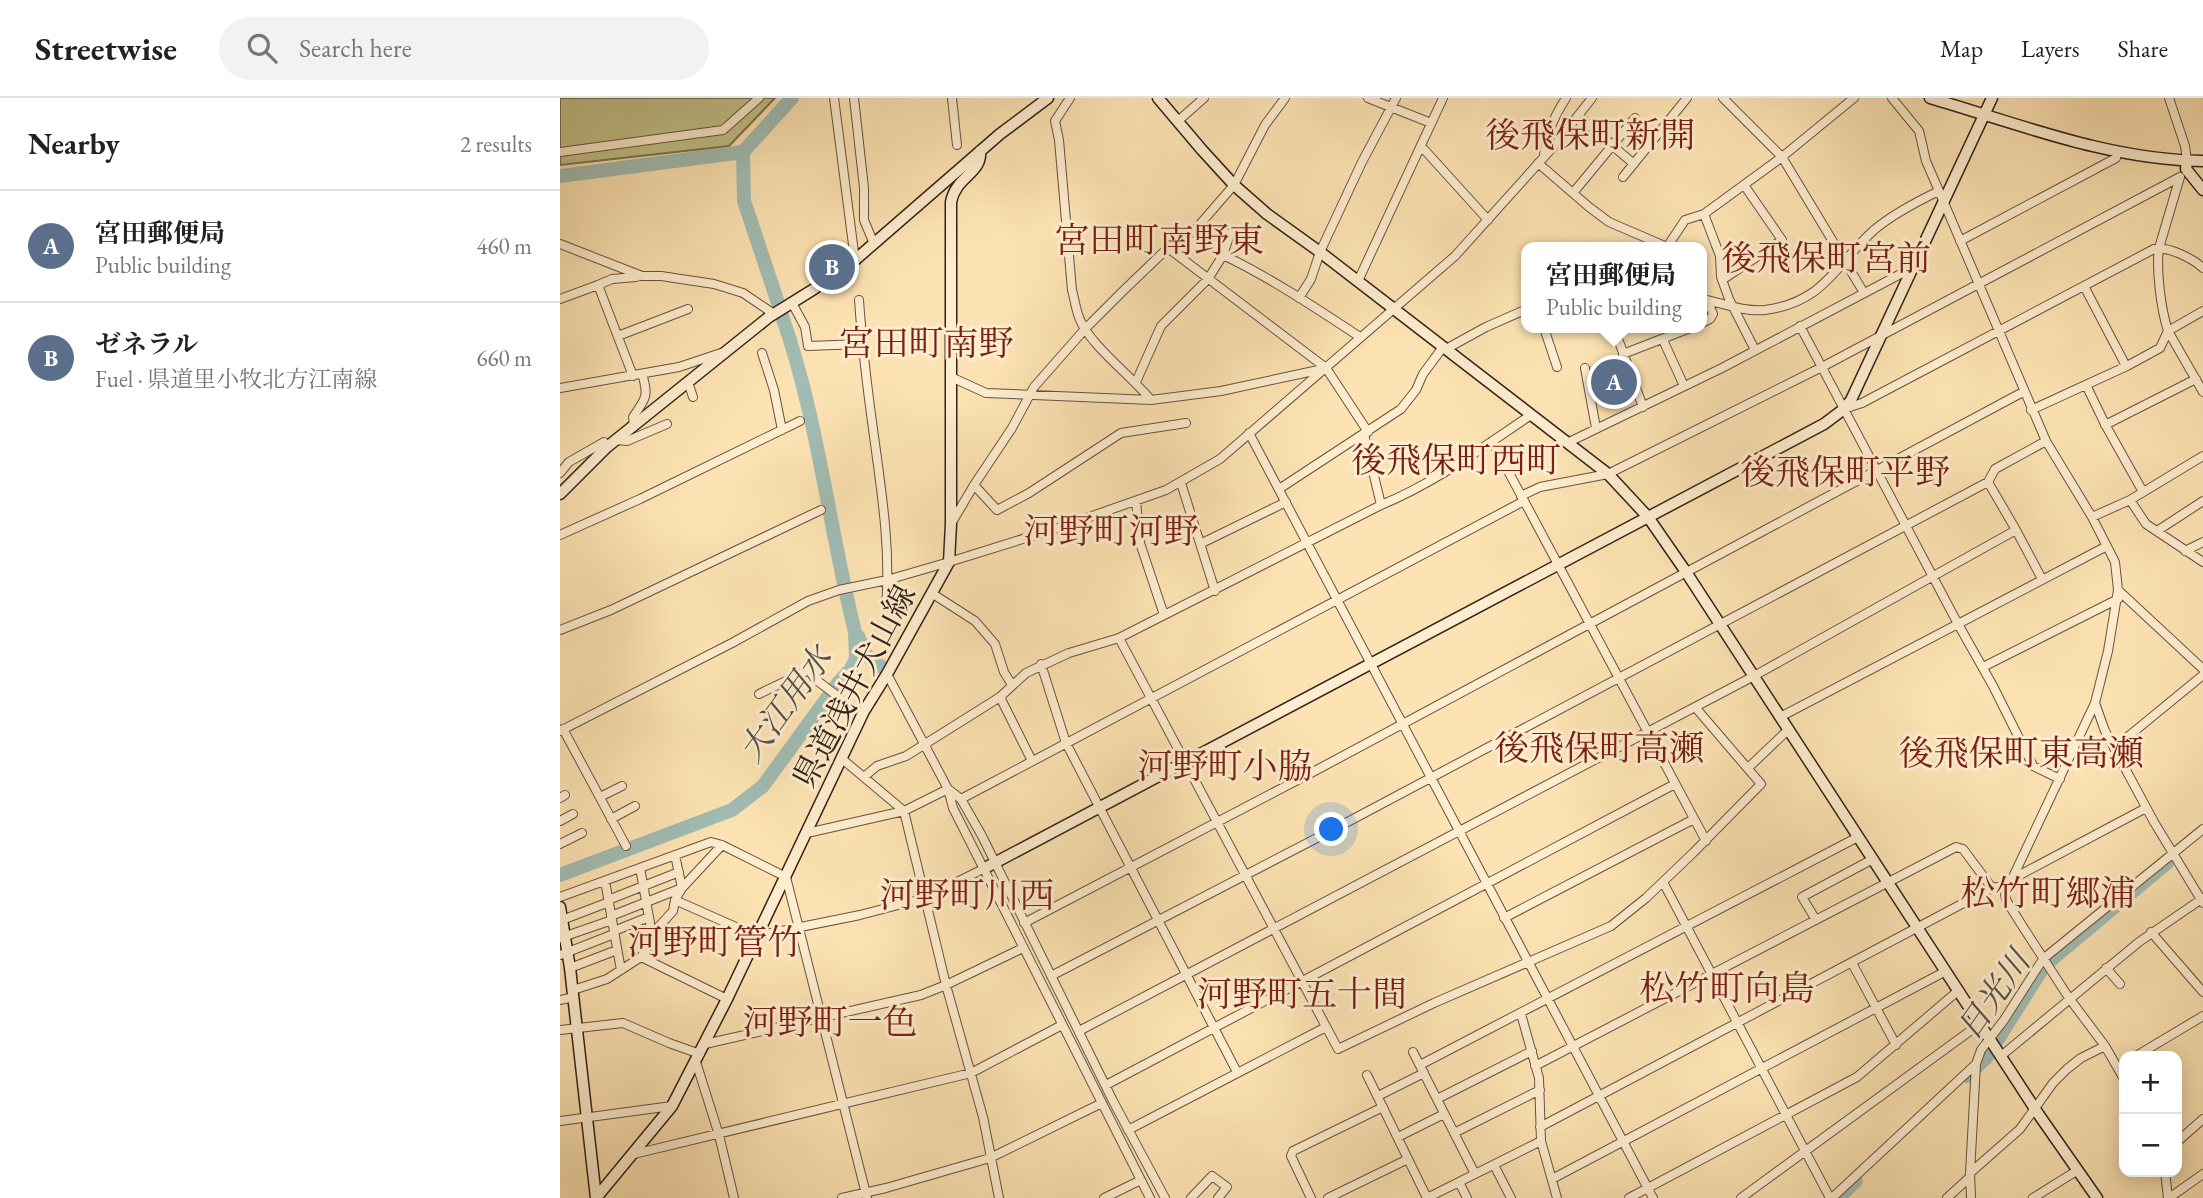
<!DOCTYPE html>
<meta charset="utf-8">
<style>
body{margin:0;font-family:"EB Garamond","Noto Serif JP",serif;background:#f2f2f2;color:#222}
.controls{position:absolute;right:21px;bottom:21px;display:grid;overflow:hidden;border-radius:14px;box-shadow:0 4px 18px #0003}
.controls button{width:63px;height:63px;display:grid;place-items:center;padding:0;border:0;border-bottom:2px solid #e0e0e0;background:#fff;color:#222;font:35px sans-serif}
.you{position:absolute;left:772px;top:732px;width:24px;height:24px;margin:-18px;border:5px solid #fff;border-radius:50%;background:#1a73e8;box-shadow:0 0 0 10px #1a73e833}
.badge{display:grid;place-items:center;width:46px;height:46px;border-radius:50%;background:#8f2418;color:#fff;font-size:23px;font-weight:700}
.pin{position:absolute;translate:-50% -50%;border:4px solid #fff;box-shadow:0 2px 7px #0006}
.popup{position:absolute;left:961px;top:144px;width:186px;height:91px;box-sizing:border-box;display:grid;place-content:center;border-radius:14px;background:#fff;filter:drop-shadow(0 2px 5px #0005);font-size:23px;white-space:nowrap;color:#767676}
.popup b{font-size:26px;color:#222}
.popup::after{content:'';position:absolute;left:50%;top:100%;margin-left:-14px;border:14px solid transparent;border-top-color:#fff}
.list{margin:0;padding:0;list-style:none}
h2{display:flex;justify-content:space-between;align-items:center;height:91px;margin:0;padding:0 28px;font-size:30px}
h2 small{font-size:23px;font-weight:400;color:#767676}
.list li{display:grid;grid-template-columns:46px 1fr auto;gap:21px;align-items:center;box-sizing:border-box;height:112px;padding:0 28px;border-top:2px solid #e0e0e0}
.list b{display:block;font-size:26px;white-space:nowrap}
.list p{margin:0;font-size:23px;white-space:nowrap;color:#767676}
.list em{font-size:23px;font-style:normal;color:#767676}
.icon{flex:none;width:38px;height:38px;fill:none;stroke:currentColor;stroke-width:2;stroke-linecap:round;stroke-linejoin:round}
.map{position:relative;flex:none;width:1643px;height:1100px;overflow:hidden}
header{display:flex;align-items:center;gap:42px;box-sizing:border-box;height:98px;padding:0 35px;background:#fff;border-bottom:2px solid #e0e0e0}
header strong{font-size:33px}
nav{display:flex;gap:38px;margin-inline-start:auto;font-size:24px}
.search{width:490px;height:63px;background:#f2f2f2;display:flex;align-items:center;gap:18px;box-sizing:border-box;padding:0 24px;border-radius:38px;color:#767676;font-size:26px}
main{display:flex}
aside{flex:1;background:#fff}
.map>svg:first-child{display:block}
.green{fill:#c3c38a;stroke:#7b7252;stroke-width:2}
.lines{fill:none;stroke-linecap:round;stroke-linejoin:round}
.river{stroke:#a1bdb4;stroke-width:14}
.street-casing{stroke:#665240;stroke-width:10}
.secondary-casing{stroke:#33221a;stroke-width:13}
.street{stroke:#feedce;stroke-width:8}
.secondary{stroke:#feedce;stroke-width:10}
.labels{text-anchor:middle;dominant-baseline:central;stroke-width:6;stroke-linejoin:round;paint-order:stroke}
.street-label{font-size:32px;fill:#33221a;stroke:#feedce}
.water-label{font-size:33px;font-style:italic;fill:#545048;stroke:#feedce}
.quarter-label{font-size:35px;fill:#7a1f14;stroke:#feedce}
</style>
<header>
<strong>Streetwise</strong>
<div class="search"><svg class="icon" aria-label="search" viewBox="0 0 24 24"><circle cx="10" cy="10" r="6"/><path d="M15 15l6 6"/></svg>Search here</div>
<nav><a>Map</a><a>Layers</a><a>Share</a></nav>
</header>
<main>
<aside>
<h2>Nearby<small>2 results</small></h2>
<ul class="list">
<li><span class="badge" style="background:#5c6f8a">A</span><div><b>宮田郵便局</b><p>Public building</p></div><em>460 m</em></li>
<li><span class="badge" style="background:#5c6f8a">B</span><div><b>ゼネラル</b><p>Fuel · 県道里小牧北方江南線</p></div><em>660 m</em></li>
</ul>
</aside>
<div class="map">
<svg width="1643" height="1100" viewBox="0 0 1643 1100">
<rect width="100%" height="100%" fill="#fde3b3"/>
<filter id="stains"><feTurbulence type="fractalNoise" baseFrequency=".00286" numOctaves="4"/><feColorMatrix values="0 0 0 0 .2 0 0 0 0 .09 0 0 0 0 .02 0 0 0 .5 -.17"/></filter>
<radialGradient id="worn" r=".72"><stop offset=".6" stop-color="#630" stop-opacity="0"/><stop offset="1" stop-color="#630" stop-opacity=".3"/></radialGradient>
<!-- green -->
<path class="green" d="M0,0H215L169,48L0,67Z"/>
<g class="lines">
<!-- river -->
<path class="river" d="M183,54L184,103L218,205
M0,78L183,54L232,0
M298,538L306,557L323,570
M0,777L172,712L203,688L278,585L291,571L296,561L295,534C269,430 258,320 222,218
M1407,978L1426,960L1484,868L1607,765
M1278,1100L1296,1083"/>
<defs>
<path id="street" d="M274,0L295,162
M294,0L304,90V122L314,146
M392,0L397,47
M510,0L495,23L499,42L512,192C515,203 516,214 521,224C532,248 572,279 591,302
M808,0L871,25
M1163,0L1222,59L1304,195
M1332,0L1359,33L1366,63L1379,93L1486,343L1532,419L1555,464L1558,492L1643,571
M1609,0L1625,48L1627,63
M1018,18L1074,66
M618,23L644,0
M861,48L928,122
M0,54L163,32L199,0
M984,59C985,39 995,17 1006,0
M978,65L1029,109L1049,124L1107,149
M1063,79L1127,0
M1620,79L1599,150C1596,173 1601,211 1608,233L1643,294
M1013,95L1075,20
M1144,116L1160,158L1161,179L1169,201L1195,252
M1400,143L1556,60L1557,54
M0,146L82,178H101L154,186L183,195L214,216
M1107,149L1125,122L1144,116L1222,59L1294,0
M608,150L766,270L808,334
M663,157C711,180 756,210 800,239
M1162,182L1222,142L1184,87
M798,183L883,0
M38,187L52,181L76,179
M1524,188L1566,268
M739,200L751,181L760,154L802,64L836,0
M0,201L38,187L73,278
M1142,201C1162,205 1183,214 1205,212C1265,204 1275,167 1314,132C1333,116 1356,104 1379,93
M299,202C302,245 307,288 313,331C321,391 331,449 326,509
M232,205L245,229L248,248L302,246
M1142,225L1150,221L1153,216L1147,202
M1240,228L1398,526L1433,588L1473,668L1500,681
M984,230L997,269
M1054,230L1083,309
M58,238L128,211
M1103,242L1124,288
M886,251L926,229L967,211
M202,255L214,292L222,332
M1063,256L1130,230
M1025,270L1036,330
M391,279L426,295L591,302L661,293L763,271
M128,284L133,299
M576,284L601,228L648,181L663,157L670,136L635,132
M1526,287L1546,328L1583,394
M0,290L119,269L161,255
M1284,311L1302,305L1594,151C1608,148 1632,160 1643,170
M1471,312L1567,268L1600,250L1608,233L1643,213
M74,327L73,319C86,301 89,297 82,276
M1545,327L1636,281
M689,335L1093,1100
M804,336L821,407
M56,342L67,343L107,326
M932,343L1146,743
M1007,345L1162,270L1352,170
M0,375L9,364L44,344L47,349
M1428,384L1456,432
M621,385L655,493
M414,387L437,412L469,395L561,335L626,325
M719,391L841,311L856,292L863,276L883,249
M961,398L980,389L1048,376L1262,269L1620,79
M1570,402L1586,426L1643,464
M576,403L580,445L604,517
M1532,419L1570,402L1643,358
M391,426L414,387L452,330L474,289L525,231L564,192L612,146L635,132L674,87L705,27L725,0
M1597,433L1643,403
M0,437L80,401L240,323
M640,446L726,404
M1625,453L1643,444
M1558,492L1548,553L1535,605L1445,796L1446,802L1463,829L1509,900L1545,948L1564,981
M373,496L415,523L435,546L444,574L452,587
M0,532L51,512L261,412
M559,540L778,951L874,905L1051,828L1086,800L1133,755L1201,686L1135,609
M481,566L506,645L677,974
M1423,569L1558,501
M327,576L388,691L393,710L590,1100
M199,596L249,572L255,581L276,597
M440,599L472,663
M1535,605L1545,633L1594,724L1643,805
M1220,619L1547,448
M3,631L66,748
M0,633L172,545L248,503L279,492L327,482L389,464L498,430L606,392L660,361L895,158L994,48L1032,0
M1554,650L1643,577
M281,660L344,713L386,887L423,1019L439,1100
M1188,670L1229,631
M305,678L317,668L346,658L440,599L466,575L509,555L559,540L821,407C875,385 923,349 971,317
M388,691L401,701L422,738L553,1003L605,1100
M40,699L62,688
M0,700L5,697
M401,701L964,403
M51,721L75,708
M0,723L13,716
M247,735L344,713L388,691
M0,746L22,735
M80,770L92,836
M1454,780L1586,710
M45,783L61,872
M1103,784L1270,1100
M0,799L151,744L162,747L226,779L307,1100
M48,802L119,774
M115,802L196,838L300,817L365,800L423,771
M51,818L122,790L115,757
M944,820L1134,721
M2,822L49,804
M1256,822L1242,799L1313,761
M464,825L751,675L1463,294
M54,833L89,819
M1591,834L1643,894
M0,840L52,822
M0,857L54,836
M81,859L167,901
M1292,865L1336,947
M10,870L57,852
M1546,870L1560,886
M491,878L780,728L1428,384L1435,371L1486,343
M13,892L47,881L81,859L90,845L92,836L113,813L115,802L122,790L162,747
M0,902L14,899
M961,916L979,980L981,1043L997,1100
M0,932L63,925L109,945L140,956
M519,933L1194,578L1456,432L1482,481
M145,946L361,897L386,887L463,850
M853,954L915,1076
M1441,958L1579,844L1643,800
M1576,958L1643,918
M136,964L159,1037L174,1100
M860,967L1298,739
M975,968L1396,749L1403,751L1432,790
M807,977L867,1100
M546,987L1115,686
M818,998L864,975
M877,1001L972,953
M0,1023L112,1008
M980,1029L1432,790L1450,787
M568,1032L766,929
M894,1035L980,992
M838,1039L884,1016
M1617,1044L1643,1021
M74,1056L411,975L502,927
M934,1067L951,1100
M1605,1074L1608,1100
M1410,1075L1460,1031L1493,985L1507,971L1521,960L1545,948
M992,1081L1386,873
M899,1084L907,1100
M282,1100L326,1090L430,1060L542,1005
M544,1100L581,1082
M631,1100L652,1078L667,1089L658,1100
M751,1100L731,1058L733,1053L823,1009
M768,1100L848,1061
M867,1100L981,1043
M1069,1100L1297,979L1399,892
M1181,1100L1421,925
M1272,1100L1416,966
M1387,1100L1410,1079
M1411,1100L1410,1075L1416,966L1421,952L1444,922L1483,861L1643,731
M1473,1100L1518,1072
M1609,1100L1643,1076"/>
<path id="secondary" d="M598,0L642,52L674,87L707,116L760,154L1048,376L1088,419L1126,474L1479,1017L1537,1100
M1370,0C1459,26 1549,62 1643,63
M1627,63L1626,71L1643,92
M0,396L47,349L209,219L254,191L295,162L440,36L488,0
M423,771L1264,326L1284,311L1291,302L1432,0
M0,809L10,870L36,1100
M36,1100L112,1008L167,901L304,613L327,576L389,464L391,426V104C396,78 422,76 420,53"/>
</defs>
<!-- street casing -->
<use href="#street" class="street-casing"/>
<!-- secondary casing -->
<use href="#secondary" class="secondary-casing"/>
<!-- street -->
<use href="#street" class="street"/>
<!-- secondary -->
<use href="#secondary" class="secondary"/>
</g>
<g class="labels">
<!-- street labels -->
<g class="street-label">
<text transform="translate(294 588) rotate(-62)">県道浅井犬山線</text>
</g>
<!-- water labels -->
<g class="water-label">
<text transform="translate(225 606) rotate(-54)">大江用水</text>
<text transform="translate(1433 897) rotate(-55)">日光川</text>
</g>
<!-- quarter labels -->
<g class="quarter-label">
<text x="1030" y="36">後飛保町新開</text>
<text x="599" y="141">宮田町南野東</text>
<text x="1266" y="159">後飛保町宮前</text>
<text x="366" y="244">宮田町南野</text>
<text x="896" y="361">後飛保町西町</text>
<text x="1285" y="373">後飛保町平野</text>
<text x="551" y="432">河野町河野</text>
<text x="1039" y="649">後飛保町高瀬</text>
<text x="1461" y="654">後飛保町東高瀬</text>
<text x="665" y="667">河野町小脇</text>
<text x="1488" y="794">松竹町郷浦</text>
<text x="407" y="796">河野町川西</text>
<text x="155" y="843">河野町管竹</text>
<text x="1167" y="889">松竹町向島</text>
<text x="742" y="895">河野町五十間</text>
<text x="270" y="923">河野町一色</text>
</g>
</g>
<rect width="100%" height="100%" filter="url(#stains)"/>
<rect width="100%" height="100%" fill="url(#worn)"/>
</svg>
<div class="controls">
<button>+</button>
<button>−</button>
</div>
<div class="you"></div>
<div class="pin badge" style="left:1054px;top:284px;background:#5c6f8a">A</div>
<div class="popup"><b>宮田郵便局</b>Public building</div>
<div class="pin badge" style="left:272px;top:169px;background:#5c6f8a">B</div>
</div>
</main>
